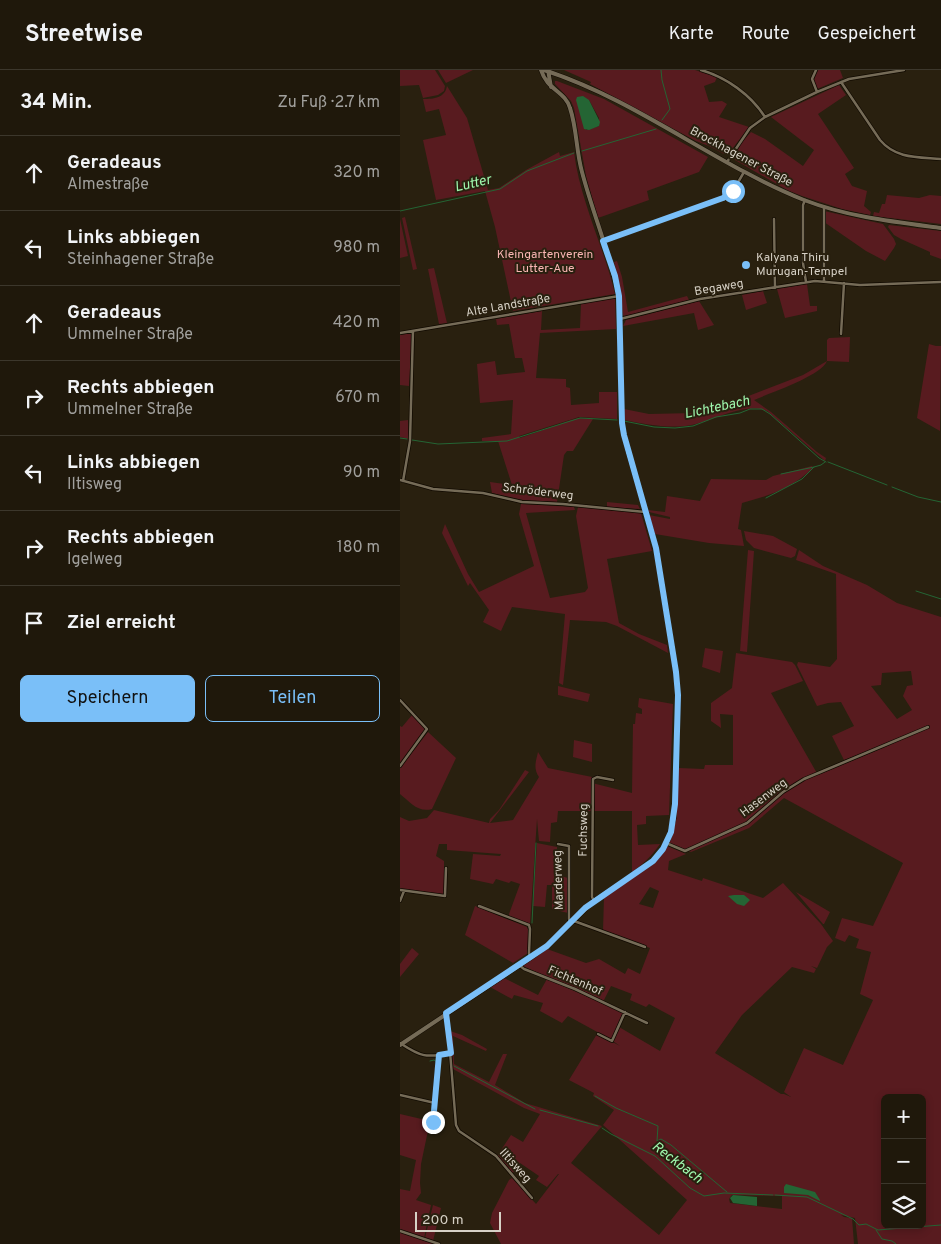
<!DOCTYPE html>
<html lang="de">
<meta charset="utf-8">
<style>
body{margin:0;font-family:Overpass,sans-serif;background:#272114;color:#f1f3f6}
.controls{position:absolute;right:15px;bottom:15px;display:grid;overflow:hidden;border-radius:8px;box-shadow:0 2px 8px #0003}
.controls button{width:45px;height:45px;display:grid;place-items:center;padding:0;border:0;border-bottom:1px solid #3c372c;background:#1f180b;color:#f1f3f6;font:25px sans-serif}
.scale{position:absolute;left:15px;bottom:12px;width:86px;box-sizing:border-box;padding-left:5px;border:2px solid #d7d1c6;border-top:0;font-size:14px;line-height:18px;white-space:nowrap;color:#d7d1c6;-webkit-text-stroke:4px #29200f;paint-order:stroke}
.stop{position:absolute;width:15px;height:15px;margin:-11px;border:4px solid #7abff8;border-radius:50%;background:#fff}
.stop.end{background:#7abff8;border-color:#fff;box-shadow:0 1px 5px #0008}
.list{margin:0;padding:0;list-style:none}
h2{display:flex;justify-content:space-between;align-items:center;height:65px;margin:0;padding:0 20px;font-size:21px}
h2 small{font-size:16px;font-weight:400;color:#a1a09d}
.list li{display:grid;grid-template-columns:32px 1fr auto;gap:15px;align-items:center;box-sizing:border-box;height:75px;padding:0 20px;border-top:1px solid #3c372c}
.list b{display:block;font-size:19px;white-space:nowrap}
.list p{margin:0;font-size:16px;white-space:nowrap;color:#a1a09d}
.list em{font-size:16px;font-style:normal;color:#a1a09d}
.actions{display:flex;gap:10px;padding:15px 20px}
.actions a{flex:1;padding:11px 0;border:1px solid #7abff8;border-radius:8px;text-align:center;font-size:18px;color:#7abff8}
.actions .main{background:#7abff8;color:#111}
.icon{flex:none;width:28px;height:28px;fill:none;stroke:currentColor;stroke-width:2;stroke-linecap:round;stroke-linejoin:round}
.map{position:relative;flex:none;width:541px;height:1174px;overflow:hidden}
header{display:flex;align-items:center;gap:30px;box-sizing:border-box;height:70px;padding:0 25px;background:#1f180b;border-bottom:1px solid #3c372c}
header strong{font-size:24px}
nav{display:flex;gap:28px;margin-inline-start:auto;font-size:18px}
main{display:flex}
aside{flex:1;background:#1f180b}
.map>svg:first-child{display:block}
.green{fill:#581b1f;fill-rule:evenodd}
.water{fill:#246534}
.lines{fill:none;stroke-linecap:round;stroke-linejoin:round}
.stream{stroke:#246534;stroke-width:1}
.minor-casing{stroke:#110a00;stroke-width:4}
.secondary-casing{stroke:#110a00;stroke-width:5}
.minor{stroke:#756b57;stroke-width:2.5}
.secondary{stroke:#756b57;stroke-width:4}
.route{stroke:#7abff8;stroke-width:6}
.poi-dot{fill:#7abff8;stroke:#29200f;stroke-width:2}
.labels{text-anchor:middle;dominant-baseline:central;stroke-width:4;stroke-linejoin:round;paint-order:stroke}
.street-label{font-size:12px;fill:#d7d1c6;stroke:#29200f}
.park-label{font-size:12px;fill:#fab6b4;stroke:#29200f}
.poi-label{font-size:12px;fill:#d7d1c6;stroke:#29200f;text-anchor:start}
.water-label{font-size:14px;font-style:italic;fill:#9ff8ae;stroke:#29200f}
</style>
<header>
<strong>Streetwise</strong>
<nav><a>Karte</a><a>Route</a><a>Gespeichert</a></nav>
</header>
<main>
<aside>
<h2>34 Min.<small>Zu Fuß · 2.7 km</small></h2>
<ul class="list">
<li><svg class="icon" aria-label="ahead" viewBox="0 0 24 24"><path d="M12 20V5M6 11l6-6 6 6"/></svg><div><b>Geradeaus</b><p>Almestraße</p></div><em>320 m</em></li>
<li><svg class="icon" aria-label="left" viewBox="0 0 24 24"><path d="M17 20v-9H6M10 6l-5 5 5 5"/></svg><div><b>Links abbiegen</b><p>Steinhagener Straße</p></div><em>980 m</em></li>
<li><svg class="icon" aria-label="ahead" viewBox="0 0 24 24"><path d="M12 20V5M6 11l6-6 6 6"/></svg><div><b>Geradeaus</b><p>Ummelner Straße</p></div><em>420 m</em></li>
<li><svg class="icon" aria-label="right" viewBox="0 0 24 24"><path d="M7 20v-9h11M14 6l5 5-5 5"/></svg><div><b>Rechts abbiegen</b><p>Ummelner Straße</p></div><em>670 m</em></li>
<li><svg class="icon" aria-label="left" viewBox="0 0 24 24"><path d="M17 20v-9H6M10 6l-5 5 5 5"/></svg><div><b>Links abbiegen</b><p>Iltisweg</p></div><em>90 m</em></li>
<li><svg class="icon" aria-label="right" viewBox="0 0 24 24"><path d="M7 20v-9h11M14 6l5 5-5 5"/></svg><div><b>Rechts abbiegen</b><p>Igelweg</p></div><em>180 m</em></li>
<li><svg class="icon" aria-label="arrive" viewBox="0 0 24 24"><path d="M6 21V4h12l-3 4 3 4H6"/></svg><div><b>Ziel erreicht</b></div></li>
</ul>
<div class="actions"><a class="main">Speichern</a><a>Teilen</a></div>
</aside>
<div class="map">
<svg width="541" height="1174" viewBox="0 0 541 1174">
<rect width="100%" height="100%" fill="#29200f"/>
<!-- green -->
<path class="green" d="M0,0H35L45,16L44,21L38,25L23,28L19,15L0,16Z
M38,0H73L46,13Z
M164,0H295L317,7L315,12L304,16L309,32L322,31L327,34L319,47L349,57L329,83L324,84L309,76L296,71L190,14L191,12Z
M418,0H440L443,8L417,19L413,12Z
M157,11L204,29L308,87L299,102L247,121L249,130L198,148L186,106L174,38L171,31L155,14V11ZM189,30L199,48V56L186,60Z
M439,15L446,25L418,44L454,98L445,104L452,116L467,121L464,136L471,142L470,145L442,139L402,126L387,120L335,90L334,88L341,73L351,62L365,69L403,96L414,80L371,47Z
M47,16L67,48L88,120L99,118L126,100L159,82L160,86L174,82C180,131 204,177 215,224L113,241L95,157L85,121L36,130L23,70L46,65L39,39L26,42L23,29C34,29 45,28 47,16Z
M487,125L519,128L530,125L541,126V154L473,146L474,142L479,143L482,134H485Z
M424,141L483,154L494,169L496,174L494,178L485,191L466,181L424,152Z
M5,147L17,199L13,200L2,148Z
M0,149L8,186L0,188Z
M489,155L541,161V189L530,185V182L501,169L494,165L488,157Z
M217,191L222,207L228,242L287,226L289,230L225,247L223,245L219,212L214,192Z
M34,198L47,253L39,254L28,199Z
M407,214L410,236H417V241L385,248L377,219Z
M363,221L367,233L346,240L342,225Z
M212,228L215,229L216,259L140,263L136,308L166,309V317L170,318L171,335L199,333V322H217V349L179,347L119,366L120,368L171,350L179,348L193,349L173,381H167L164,385L157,432L123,430L92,423L90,412L112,415L98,371H82V368L111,364L113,330L80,333L77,294L95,291L97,305L125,302L122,288H115L109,254L97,255L96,249L142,241L141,260L180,258L181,234Z
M299,231L314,255L298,260L294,243L223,256L226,250Z
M12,263L9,316L0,315V265Z
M450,267L449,292L427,291C421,306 370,323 354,330L371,342L417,382L426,388L425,391L367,341C343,331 309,354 285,356C263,358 245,354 224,350V339L249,344L295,343L320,337L403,305L427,291V270L429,268Z
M529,274L536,276H541L540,361L517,348Z
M8,350L9,369L0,367V351Z
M412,396L413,398C392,418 369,426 342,433L338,459L341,460L344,476L309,473L255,464L249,445L270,449V447L249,442L248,440L265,442L267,426L300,431L311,409L366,410L373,406Z
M207,432L238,435L240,439L207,437Z
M121,434L174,437L175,440L126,443L150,528L185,522L188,518L176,446L178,437L241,443L252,481L207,489L219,553L239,564L267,575L268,583L217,556L206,552L170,550L163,615L159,613L165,544L112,537L101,561L83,552L89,540L70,513L68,516L42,463L45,454L68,504L79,522L134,496L119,444Z
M344,461L373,466L397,479L395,486L391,488L354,478L346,470Z
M348,480L354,481L347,582L340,581Z
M399,480L423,496L467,515L497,533L541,547V1174H458L455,1148L441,1145L444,1147L452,1148L454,1174H101L90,1153L92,1143L109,1110L112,1108L136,1134L159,1104H158L147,1117L136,1110L139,1106L120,1093L112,1104L97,1086L111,1065L123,1072L140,1044L124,1038L53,999L50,961L62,965L87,979L86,981L53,966L54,994L89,1012L103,984H107L95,1015L125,1033L202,1056L171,1093L259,1165L287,1130L203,1055L214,1040L193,1026L194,1023L169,1010L197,964L220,976L213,971L219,957L260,981L275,948L249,934L246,937L230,930L232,924L211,916L203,932L123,896L147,879L186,893L199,889L225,904L228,898L240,904L250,878L203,861L204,827L255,793L267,776L286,784L269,791L268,800L302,811L303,808L363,828L383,813L421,854L433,871L427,877L417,898L411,896L416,899L414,903L392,897L342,945L315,983L381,1024H384L391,1027L384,1022L404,978L443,995L473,930L460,924L471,882L456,878L459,869L449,865L445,872L435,868L442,848L473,856L503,793L384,728L349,758L291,782L269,773L276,744L278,698L304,699L305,695H333V645L320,644L321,658L311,651V633L332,618L336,583L392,592L395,595L403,611L371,623L418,705L490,675L489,673L444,690L432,666L454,656L441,632L428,633L417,636L397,595L398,592L430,597L437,589L436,504L396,490ZM511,601L513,615L507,616L503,626L512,640L497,649L471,616L481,615L482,603ZM250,817L259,821L253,838L239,834ZM485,1028H522V1155H485ZM332,1125L382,1126V1139L330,1133L329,1129Z
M305,578L323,581L320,603L302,597Z
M158,616L190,624L188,632L158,625Z
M239,628L273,634L269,745L246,746V754L237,755L238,775L260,774C252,786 243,794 232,802V741H158L157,752L151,753L150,772L139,771L137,749L130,854L109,847V844L120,814L111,811L109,813L96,809L93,814L70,809L73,784L100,786L101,784L47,780V774H39L36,786L44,791V825L0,819V747L9,751L27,748L34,740L89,753L90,749L99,740L125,700L129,702L90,753L113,750L139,707C133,698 136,691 138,682L148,698L192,707V713L232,723L233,654H235L236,643L242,644V639L238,637Z
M12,645L24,657L25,661L0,693V656L2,657Z
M28,662L56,688L32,739C18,743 10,732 0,724V698Z
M174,670L192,674V692L173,687Z
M137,773L157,777V805L168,808V843L152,839V815H147L145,837L133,836Z
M396,822L430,842L424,854H423Z
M75,836L127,857L129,862L128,883L113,893L65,865Z
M12,878L19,884L0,907V894Z
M104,908L138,925L147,909L222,942L223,944L212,970L168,946L162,953L140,941L143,933L114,925L112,929L90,917Z
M0,1044L30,1051L21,1094L20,1113L21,1123L16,1130L31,1135L24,1168L0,1161V1119L10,1121L16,1090L0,1085Z
M33,1135L41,1138L33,1171L25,1168Z
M0,1162L34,1174H0Z"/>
<!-- water -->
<path class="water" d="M183,26L189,30L200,52L199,56L189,60L184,59L176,30L177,27Z
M334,825H344L350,830L344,836L337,834L328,826Z
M386,1114L415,1122L420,1130V1131L408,1125L384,1123V1117Z
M333,1125L357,1127V1136L333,1133L330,1128Z"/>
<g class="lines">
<!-- stream -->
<path class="stream" d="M261,0L262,10L270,39L262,50
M182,81L256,59
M0,141L100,119L127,101L174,83
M224,351L254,357L275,358L293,356L316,347L340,343L350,339H362L370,344L419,388L426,392
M0,368L7,369
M12,370L38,374L107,371L180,348L217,350
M428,392L487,415
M381,404L414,397
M492,417L518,427L541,432
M366,428L402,409L414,397L421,395L425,392
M516,521L541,529
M132,853L136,773
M30,991L34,990L37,992
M54,996L135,1039
M195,1026L216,1038L258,1056L257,1071L261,1069L271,1075L327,1122
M140,1040L198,1056
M202,1058L211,1064L255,1086L290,1118L304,1126L324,1123L373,1125
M375,1125L407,1127L453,1149L459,1155L466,1154L478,1160L541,1155
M476,1160L482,1169L492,1171L496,1174"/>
<defs>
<path id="minor" d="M301,0C326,7 351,25 365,47
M416,0L412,9L417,22
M441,12L480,70C496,89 518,87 541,89
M327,92L350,58L365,47L417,22L449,9L504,0
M405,130L403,135V193L406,212
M424,137V211
M374,149L375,218
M203,171L323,128L333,121L344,102
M220,249L300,229L415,211L460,215L541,212
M0,263L219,226
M441,264L444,213
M0,410L33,419L83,423L122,432L163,434L245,442
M3,411L10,371L13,261
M0,630L27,659L0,696
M266,773L285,781L347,753L383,722L404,709L528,657
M158,774L169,776V849L170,853
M0,820L45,826L46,798
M0,831L4,821
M194,831L192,827L193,709L197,707L213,710
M79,836L129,855L130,859L129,884L131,887
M174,851L245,877
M119,895L124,899L175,919L247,953
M47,945L56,1055L59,1061L96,1086L132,1128
M198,964L212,971L225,942
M0,973C21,987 26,988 51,983
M0,1025L35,1033
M31,1058C37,1045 34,1032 35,1018C36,1007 37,996 39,985
M0,1161L39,1174"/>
<path id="secondary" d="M144,0C237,30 314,94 404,130C448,147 495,152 541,158
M148,0L151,17
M0,975L132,887L147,876L194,831L253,791L263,779L268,770L274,748L278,625L276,602L256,478L228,381L222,353L219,226C210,184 193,144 182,102C176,81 177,59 170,38C165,21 147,20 141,0"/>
</defs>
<!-- minor casing -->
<use href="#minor" class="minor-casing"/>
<!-- secondary casing -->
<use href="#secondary" class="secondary-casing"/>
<!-- minor -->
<use href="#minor" class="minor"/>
<!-- secondary -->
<use href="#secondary" class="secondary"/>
</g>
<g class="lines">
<!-- route -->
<path class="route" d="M33,1052L39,985L51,983L46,943L147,876L185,838L253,791L263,779L271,762L275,734L278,625L276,602L256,478L224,365L222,353L219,226L215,206L203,171L323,128L333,121"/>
</g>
<!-- markers -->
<circle class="poi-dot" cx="346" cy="195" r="5"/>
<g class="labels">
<!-- street labels -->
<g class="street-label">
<text transform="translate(341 87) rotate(28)">Brockhagener Straße</text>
<text transform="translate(319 218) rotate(-10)">Begaweg</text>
<text transform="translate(108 236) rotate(-10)">Alte Landstraße</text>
<text transform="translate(138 422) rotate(7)">Schröderweg</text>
<text transform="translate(364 728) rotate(-37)">Hasenweg</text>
<text transform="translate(184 760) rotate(-89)">Fuchsweg</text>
<text transform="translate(159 810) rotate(-92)">Marderweg</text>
<text transform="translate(175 911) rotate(23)">Fichtenhof</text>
<text transform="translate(115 1096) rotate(48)">Iltisweg</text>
</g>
<!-- park labels -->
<g class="park-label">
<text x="145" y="185">Kleingartenverein<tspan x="145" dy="14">Lutter-Aue</tspan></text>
</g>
<!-- poi labels -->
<g class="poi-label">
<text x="356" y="188">Kalyana Thiru<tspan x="356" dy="14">Murugan-Tempel</tspan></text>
</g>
<!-- water labels -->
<g class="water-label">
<text transform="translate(73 114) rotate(-13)">Lutter</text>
<text transform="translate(317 338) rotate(-12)">Lichtebach</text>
<text transform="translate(277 1093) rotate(37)">Reckbach</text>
</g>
</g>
</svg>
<div class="controls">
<button>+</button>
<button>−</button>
<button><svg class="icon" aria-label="layers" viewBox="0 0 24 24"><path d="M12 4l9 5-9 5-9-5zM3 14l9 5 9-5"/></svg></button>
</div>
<div class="scale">200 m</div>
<div class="stop" style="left:333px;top:121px"></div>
<div class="stop end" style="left:33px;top:1052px"></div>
</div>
</main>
